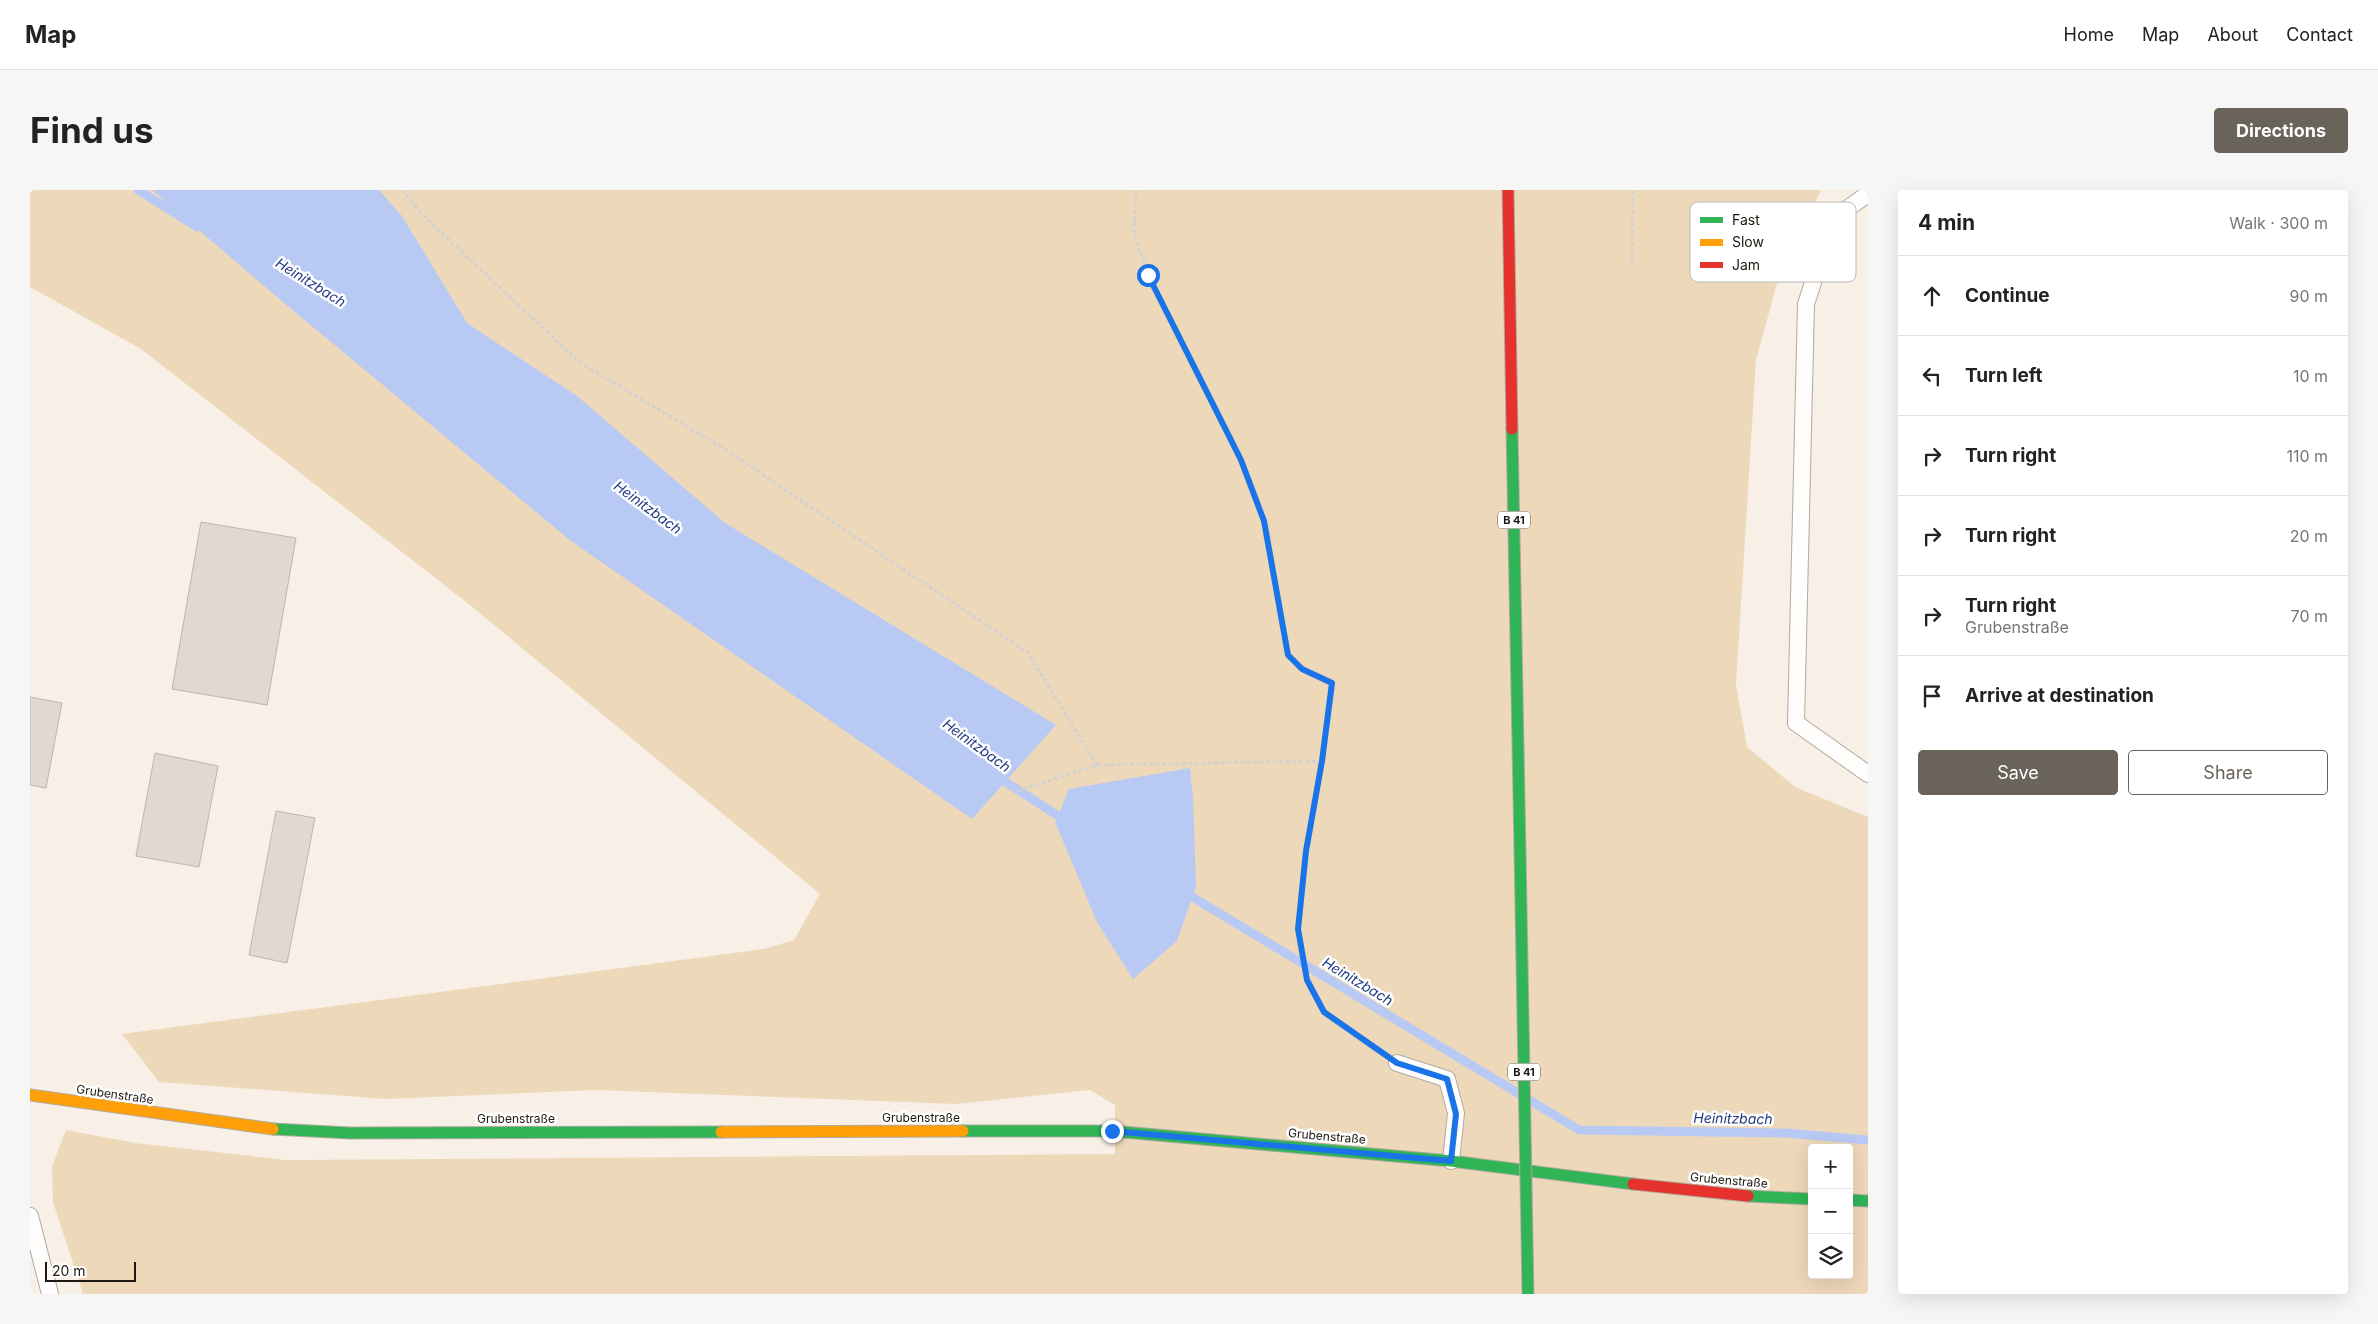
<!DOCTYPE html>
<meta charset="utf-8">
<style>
body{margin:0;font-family:Inter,sans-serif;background:#f6f6f6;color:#222}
.controls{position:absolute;right:15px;bottom:15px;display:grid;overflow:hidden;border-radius:5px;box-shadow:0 5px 20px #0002}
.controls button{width:45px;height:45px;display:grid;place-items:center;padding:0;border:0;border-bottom:1px solid #e0e0e0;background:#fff;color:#222;font:25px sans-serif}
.scale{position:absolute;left:15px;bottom:12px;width:91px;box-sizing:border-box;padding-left:5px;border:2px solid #1d170f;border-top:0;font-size:14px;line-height:18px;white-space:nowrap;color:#1d170f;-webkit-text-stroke:4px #fff;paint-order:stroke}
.stop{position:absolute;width:15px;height:15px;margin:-11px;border:4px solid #1a73e8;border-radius:50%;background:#fff}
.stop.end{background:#1a73e8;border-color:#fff;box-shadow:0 1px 5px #0008}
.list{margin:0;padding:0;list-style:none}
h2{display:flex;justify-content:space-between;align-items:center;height:65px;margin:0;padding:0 20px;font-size:21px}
h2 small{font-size:16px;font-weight:400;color:#767676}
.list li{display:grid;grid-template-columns:32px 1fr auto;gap:15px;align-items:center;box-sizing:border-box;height:80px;padding:0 20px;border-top:1px solid #e0e0e0}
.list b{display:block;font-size:19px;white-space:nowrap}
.list p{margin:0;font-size:16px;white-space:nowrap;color:#767676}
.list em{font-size:16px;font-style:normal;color:#767676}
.actions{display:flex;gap:10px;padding:15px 20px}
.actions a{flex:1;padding:11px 0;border:1px solid #6a635a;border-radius:5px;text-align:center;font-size:18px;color:#6a635a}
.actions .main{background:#6a635a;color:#fff}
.icon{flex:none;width:28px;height:28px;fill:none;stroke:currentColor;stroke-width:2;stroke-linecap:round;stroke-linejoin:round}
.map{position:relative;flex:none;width:1838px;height:1104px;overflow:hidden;border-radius:5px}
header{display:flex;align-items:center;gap:30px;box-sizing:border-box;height:70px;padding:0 25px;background:#fff;border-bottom:1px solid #e0e0e0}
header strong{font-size:24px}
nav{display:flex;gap:28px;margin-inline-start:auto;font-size:18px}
.intro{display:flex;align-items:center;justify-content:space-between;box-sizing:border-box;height:120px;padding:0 30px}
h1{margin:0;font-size:35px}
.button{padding:12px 22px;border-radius:5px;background:#6a635a;color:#fff;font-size:18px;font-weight:700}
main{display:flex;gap:30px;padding:0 30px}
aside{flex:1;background:#fff;border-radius:5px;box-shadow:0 5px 20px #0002}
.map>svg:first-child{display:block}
.green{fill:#eed8ba;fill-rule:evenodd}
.water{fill:#b8caf4}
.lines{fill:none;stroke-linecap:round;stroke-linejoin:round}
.stream{stroke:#b8caf4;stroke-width:9}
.building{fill:#e0d9d0;stroke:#bcb5ac}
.lane-casing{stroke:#b0aaa1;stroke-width:18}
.fast-casing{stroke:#b0aaa1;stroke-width:13}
.slow-casing{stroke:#b0aaa1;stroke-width:13}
.jam-casing{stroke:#b0aaa1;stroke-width:13}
.path{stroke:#d4d2cf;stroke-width:3;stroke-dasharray:4 2.5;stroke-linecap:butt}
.lane{stroke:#fefdfb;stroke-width:16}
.fast{stroke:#30b455;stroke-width:11}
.slow{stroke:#ff9f0a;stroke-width:11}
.jam{stroke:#e5322d;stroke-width:11}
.fast-bridge-casing{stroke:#b0aaa1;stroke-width:13;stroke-linecap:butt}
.fast-bridge{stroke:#30b455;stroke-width:11}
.route{stroke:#1a73e8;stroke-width:6}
.labels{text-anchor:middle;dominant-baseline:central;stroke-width:5;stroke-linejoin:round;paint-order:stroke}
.shield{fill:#fff;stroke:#615d57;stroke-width:1}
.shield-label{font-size:11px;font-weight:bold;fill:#1d170f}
.street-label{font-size:12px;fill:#1d170f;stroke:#fff}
.water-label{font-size:14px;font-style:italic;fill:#213b84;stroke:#fff}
.key{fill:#fff;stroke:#bbb9b7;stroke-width:1}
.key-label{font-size:14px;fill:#1d170f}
</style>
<header>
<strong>Map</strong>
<nav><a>Home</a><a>Map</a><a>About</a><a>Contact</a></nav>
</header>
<div class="intro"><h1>Find us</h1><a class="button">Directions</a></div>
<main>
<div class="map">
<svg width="1838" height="1104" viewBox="0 0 1838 1104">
<rect width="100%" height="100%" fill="#f8f0e6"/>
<!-- green -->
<path class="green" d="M0,0H1791L1749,86L1726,170L1706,495L1717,557L1765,597L1838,627V1104H53L23,1012L22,976L36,940L105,953L256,970L1085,964V915L1060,900L926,914L566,900L356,909L129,892L92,844L734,759L764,750L790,704L440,415L111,159L0,97ZM1782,958H1819V1085H1782Z"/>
<!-- water -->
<path class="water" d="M122,0H349L372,26L437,133L547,206L695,333L1026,535L942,629L541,351L254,113Z
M1160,578L1163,608L1166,697L1147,751L1103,789L1067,732L1025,632L1039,599Z"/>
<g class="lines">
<!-- stream -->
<path class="stream" d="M108,0L167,37
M965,585L1036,631
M1154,702L1549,940L1755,943L1838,950"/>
</g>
<!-- building -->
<path class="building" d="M171,332L266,348L237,515L142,499Z
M0,507L32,513L16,598L0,595Z
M125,563L188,576L169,677L106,666Z
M246,621L285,628L257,773L219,765Z"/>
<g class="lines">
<defs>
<path id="lane" d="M1838,4L1804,28L1776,114L1766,533L1838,584
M1367,873L1417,889L1426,923L1421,971
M0,1026L20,1104"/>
<path id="fast" d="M1482,239L1490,661
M243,939L320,943L691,942
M933,941H1082L1421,971L1603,994
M1718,1006L1782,1009
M1819,1010L1838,1011"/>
<path id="slow" d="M0,905L243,939
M691,942L933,941"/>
<path id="jam" d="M1478,0L1482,239
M1603,994L1718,1006"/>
</defs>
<!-- lane casing -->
<use href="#lane" class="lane-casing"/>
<!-- fast casing -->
<use href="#fast" class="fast-casing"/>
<!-- slow casing -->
<use href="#slow" class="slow-casing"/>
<!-- jam casing -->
<use href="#jam" class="jam-casing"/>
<!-- path -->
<path class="path" d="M372,0L396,28L549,172L693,258L998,463L1067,575
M1106,0L1104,43L1118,85L1211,270L1234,331L1258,465L1272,479L1302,493L1292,571L1276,661L1268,739L1277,790L1294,822L1349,860
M1602,76L1603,0
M987,601L1067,575L1292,571"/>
<!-- lane -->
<use href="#lane" class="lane"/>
<!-- fast -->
<use href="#fast" class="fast"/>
<!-- slow -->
<use href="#slow" class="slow"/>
<!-- jam -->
<use href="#jam" class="jam"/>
<defs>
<path id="fast-bridge" d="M1490,661L1498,1104"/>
</defs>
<!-- fast-bridge casing -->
<use href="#fast-bridge" class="fast-bridge-casing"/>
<!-- fast-bridge -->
<use href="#fast-bridge" class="fast-bridge"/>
</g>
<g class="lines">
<!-- route -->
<path class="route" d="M1082,941L1421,971L1426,924L1417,889L1367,873L1294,822L1277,790L1268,739L1276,661L1292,571L1302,493L1272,479L1258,465L1234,331L1211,270L1118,85"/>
</g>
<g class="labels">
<!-- shield labels -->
<g class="shield">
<rect x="1468" y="321.5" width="32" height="17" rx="4"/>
<rect x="1478" y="873.5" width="32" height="17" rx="4"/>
</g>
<g class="shield-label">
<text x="1484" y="330">B 41</text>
<text x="1494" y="882">B 41</text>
</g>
<!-- street labels -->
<g class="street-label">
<text transform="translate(85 904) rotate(8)">Grubenstraße</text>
<text x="891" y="927">Grubenstraße</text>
<text x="486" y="928">Grubenstraße</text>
<text transform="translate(1297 946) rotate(5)">Grubenstraße</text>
<text transform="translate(1699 990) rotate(5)">Grubenstraße</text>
</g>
<!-- water labels -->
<g class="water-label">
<text transform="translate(281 92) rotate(32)">Heinitzbach</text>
<text transform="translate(618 317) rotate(36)">Heinitzbach</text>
<text transform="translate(947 555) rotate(36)">Heinitzbach</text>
<text transform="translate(1328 791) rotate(31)">Heinitzbach</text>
<text transform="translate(1703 928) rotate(1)">Heinitzbach</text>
</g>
</g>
<!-- legend -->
<rect x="1660" y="12" width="166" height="80" rx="8" class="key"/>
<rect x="1670" y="27" width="23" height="6" fill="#30b455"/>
<rect x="1670" y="49" width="23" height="7" fill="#ff9f0a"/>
<rect x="1670" y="72" width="23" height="6" fill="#e5322d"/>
<g class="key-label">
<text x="1702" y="35">Fast</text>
<text x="1702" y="57">Slow</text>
<text x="1702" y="80">Jam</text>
</g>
</svg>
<div class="controls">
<button>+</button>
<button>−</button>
<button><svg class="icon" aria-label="layers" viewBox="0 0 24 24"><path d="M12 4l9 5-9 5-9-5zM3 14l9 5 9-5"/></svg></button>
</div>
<div class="scale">20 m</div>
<div class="stop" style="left:1118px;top:85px"></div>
<div class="stop end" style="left:1082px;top:941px"></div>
</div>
<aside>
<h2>4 min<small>Walk · 300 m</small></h2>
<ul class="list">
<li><svg class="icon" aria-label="ahead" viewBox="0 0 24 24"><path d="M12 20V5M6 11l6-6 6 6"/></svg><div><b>Continue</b></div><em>90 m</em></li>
<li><svg class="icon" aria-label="left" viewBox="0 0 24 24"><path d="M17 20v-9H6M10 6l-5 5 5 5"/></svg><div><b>Turn left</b></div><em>10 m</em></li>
<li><svg class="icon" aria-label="right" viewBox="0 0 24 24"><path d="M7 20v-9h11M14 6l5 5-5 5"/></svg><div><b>Turn right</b></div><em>110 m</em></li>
<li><svg class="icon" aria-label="right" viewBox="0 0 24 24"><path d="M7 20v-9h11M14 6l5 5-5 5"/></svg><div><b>Turn right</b></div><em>20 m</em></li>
<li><svg class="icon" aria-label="right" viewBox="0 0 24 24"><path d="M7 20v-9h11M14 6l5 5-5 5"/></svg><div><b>Turn right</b><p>Grubenstraße</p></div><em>70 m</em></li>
<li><svg class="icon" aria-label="arrive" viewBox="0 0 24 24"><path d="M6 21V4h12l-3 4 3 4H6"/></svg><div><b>Arrive at destination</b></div></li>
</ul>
<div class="actions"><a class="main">Save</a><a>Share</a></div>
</aside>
</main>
